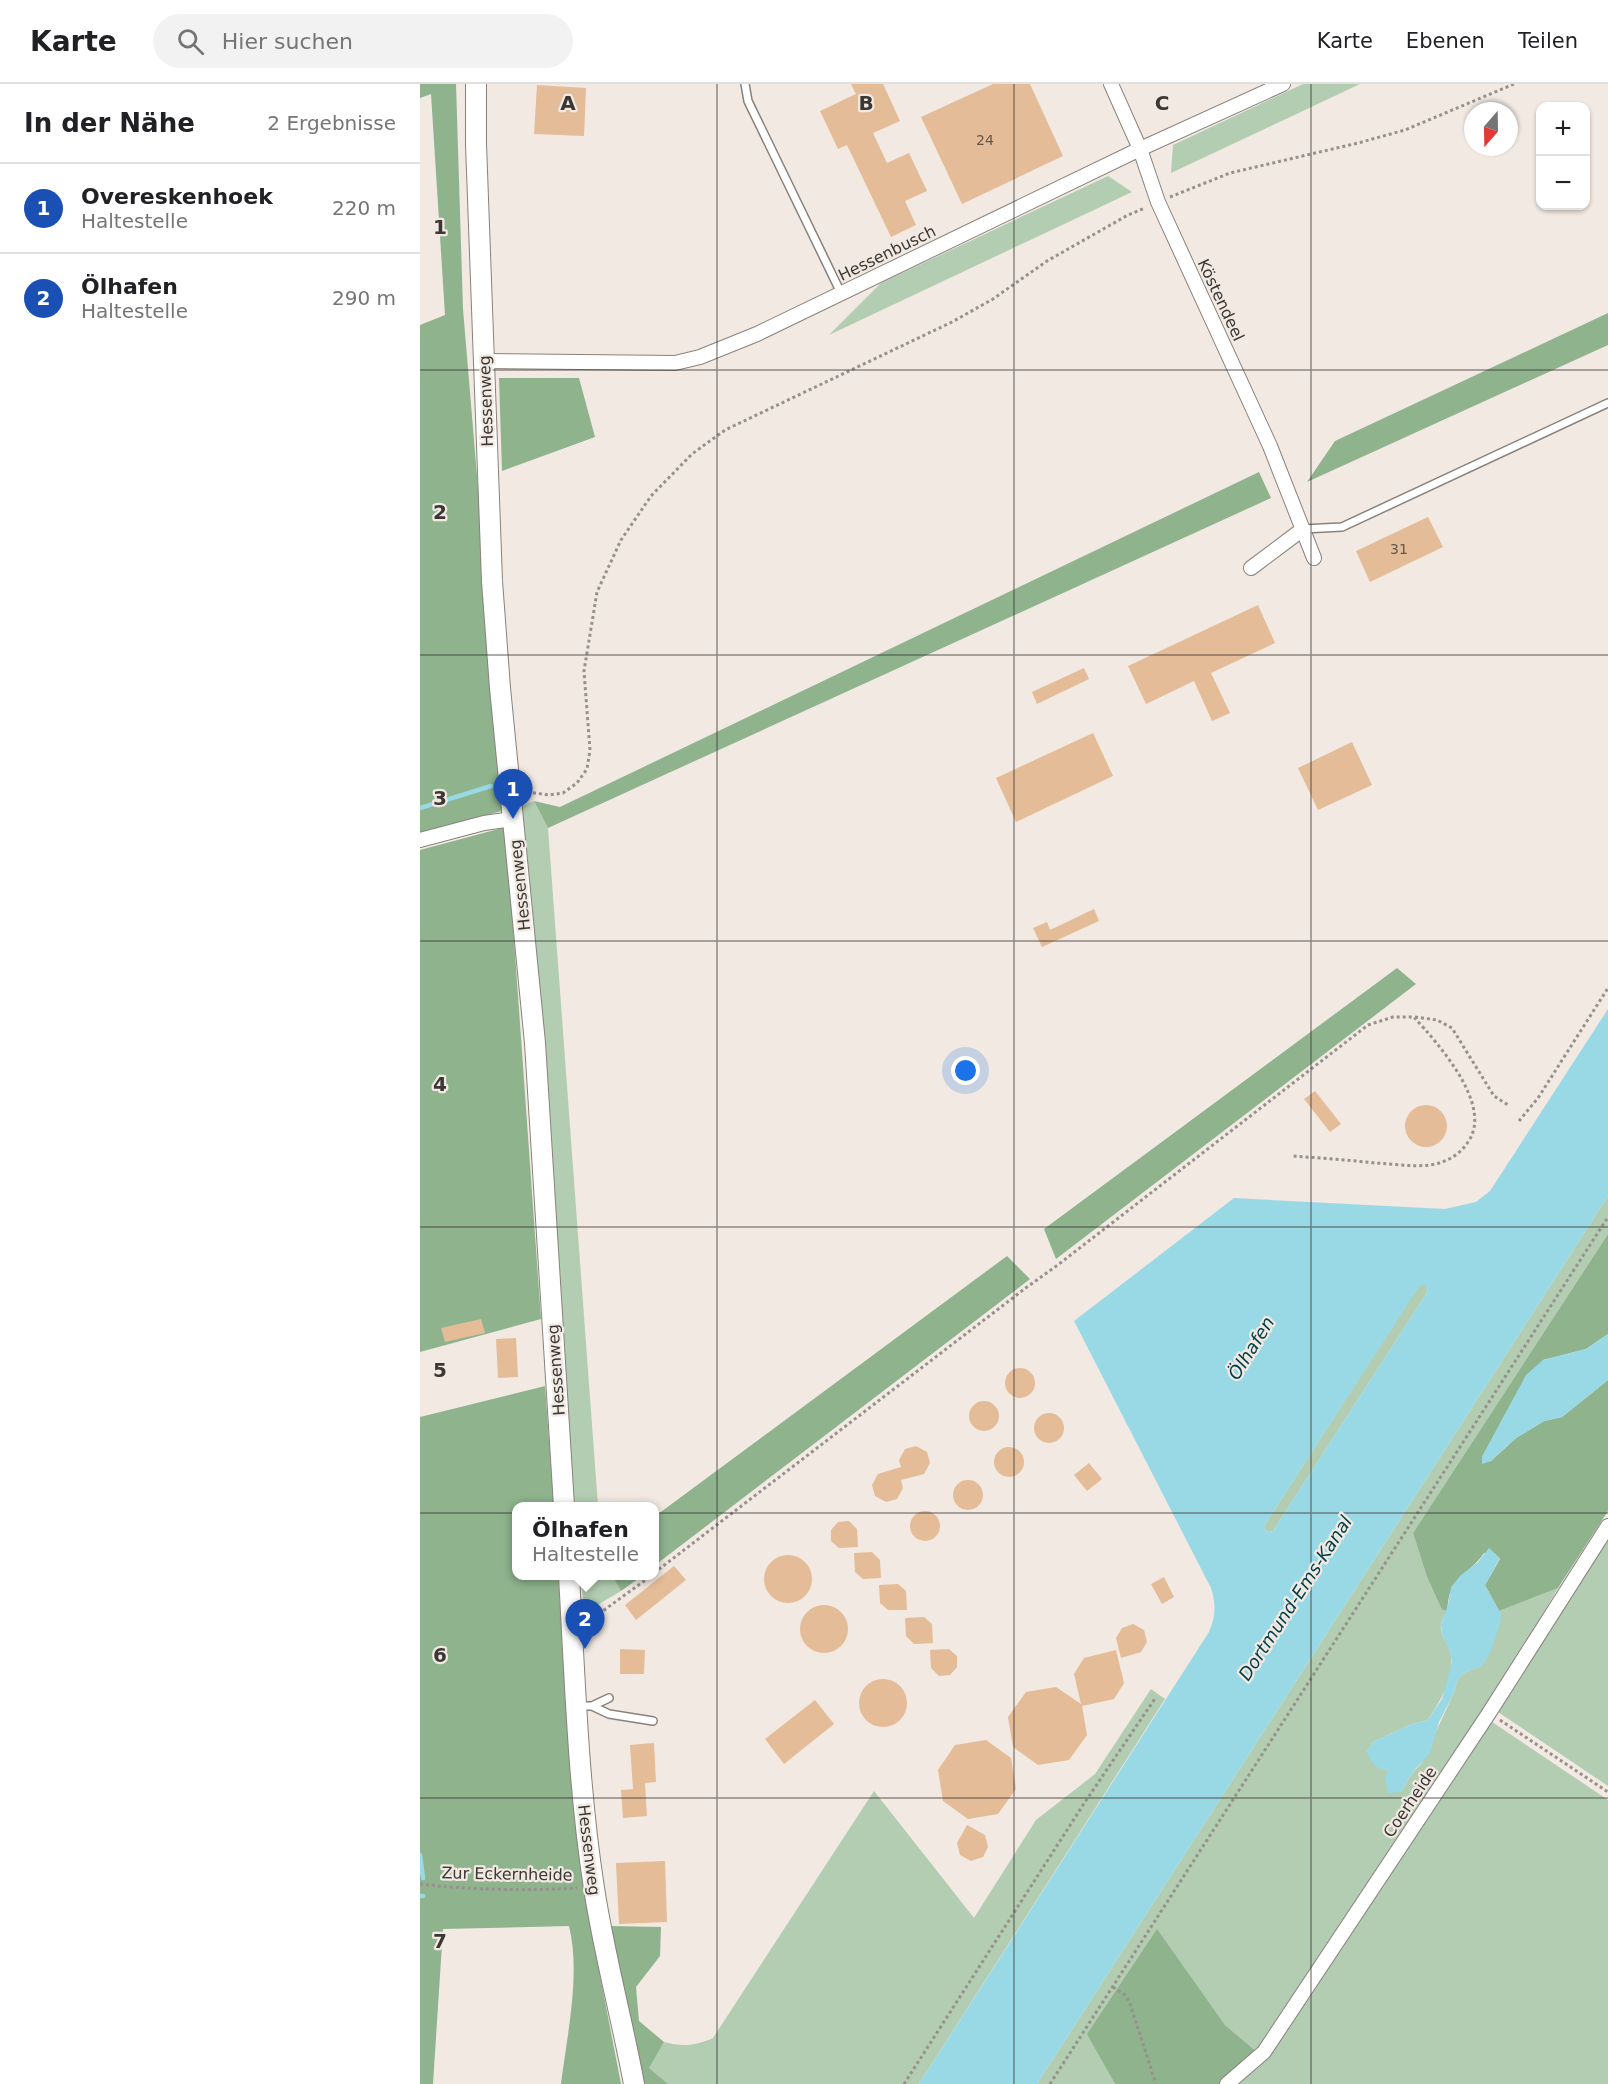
<!DOCTYPE html>
<html lang="de">
<meta charset="utf-8">
<style>
body{margin:0;font-family:"DejaVu Sans",sans-serif;background:#f2f2f2;color:#202124}
.controls{position:absolute;right:18px;top:18px;display:grid;overflow:hidden;border-radius:12px;box-shadow:0 2px 4px #0004}
.controls button{width:54px;height:54px;display:grid;place-items:center;padding:0;border:0;border-bottom:2px solid #e0e0e0;background:#fff;color:#202124;font:30px sans-serif}
.compass{position:absolute;left:1044px;top:18px;width:54px;height:54px;border-radius:50%;background:#fff;box-shadow:0 2px 4px #0004;rotate:200deg}
.you{position:absolute;left:546px;top:987px;width:21px;height:21px;margin:-15px;border:4px solid #fff;border-radius:50%;background:#1a73e8;box-shadow:0 0 0 9px #1a73e833}
.badge{display:grid;place-items:center;width:39px;height:39px;border-radius:50%;background:#2563eb;color:#fff;font-size:20px;font-weight:700}
.pin{position:absolute;translate:-50% -50px;filter:drop-shadow(0 2px 3px #0008)}
.pin::after{content:'';position:absolute;top:32px;width:21px;height:18px;background:inherit;clip-path:polygon(0 0,100% 0,50% 100%)}
.popup{position:absolute;left:92px;top:1418px;width:147px;height:78px;box-sizing:border-box;display:grid;place-content:center;border-radius:12px;background:#fff;filter:drop-shadow(0 2px 4px #0005);font-size:20px;white-space:nowrap;color:#757577}
.popup b{font-size:22px;color:#202124}
.popup::after{content:'';position:absolute;left:50%;top:100%;margin-left:-12px;border:12px solid transparent;border-top-color:#fff}
.list{margin:0;padding:0;list-style:none}
h2{display:flex;justify-content:space-between;align-items:center;height:78px;margin:0;padding:0 24px;font-size:26px}
h2 small{font-size:20px;font-weight:400;color:#757577}
.list li{display:grid;grid-template-columns:39px 1fr auto;gap:18px;align-items:center;box-sizing:border-box;height:90px;padding:0 24px;border-top:2px solid #e0e0e0}
.list b{display:block;font-size:22px;white-space:nowrap}
.list p{margin:0;font-size:20px;white-space:nowrap;color:#757577}
.list em{font-size:20px;font-style:normal;color:#757577}
.icon{flex:none;width:33px;height:33px;fill:none;stroke:currentColor;stroke-width:2;stroke-linecap:round;stroke-linejoin:round}
.map{position:relative;flex:none;width:1188px;height:2000px;overflow:hidden}
header{display:flex;align-items:center;gap:36px;box-sizing:border-box;height:84px;padding:0 30px;background:#fff;border-bottom:2px solid #e0e0e0}
header strong{font-size:28px}
nav{display:flex;gap:33px;margin-inline-start:auto;font-size:21px}
.search{width:420px;height:54px;background:#f2f2f2;display:flex;align-items:center;gap:15px;box-sizing:border-box;padding:0 21px;border-radius:33px;color:#757577;font-size:22px}
main{display:flex}
aside{flex:1;background:#fff}
.map>svg:first-child{display:block}
.green{fill:#b2cdb1}
.forest{fill:#8eb38d}
.water{fill:#99d9e6;fill-rule:evenodd}
.lines{fill:none;stroke-linecap:round;stroke-linejoin:round}
.stream{stroke:#99d9e6;stroke-width:4.5}
.building{fill:#e4bc97}
.lane-casing{stroke:#89827c;stroke-width:10}
.street-casing{stroke:#89827c;stroke-width:16}
.secondary-casing{stroke:#89827c;stroke-width:22}
.path{stroke:#97918c;stroke-width:3;stroke-dasharray:3 3;stroke-linecap:butt}
.lane{stroke:#fff;stroke-width:7}
.street{stroke:#fff;stroke-width:14}
.secondary{stroke:#fff;stroke-width:20}
.grid{fill:none;stroke:#3a3734;stroke-width:1.5;stroke-opacity:0.55}
.labels{text-anchor:middle;dominant-baseline:central;stroke-width:4.5;stroke-linejoin:round;paint-order:stroke}
.number-label{font-size:14px;fill:#64584d}
.street-label{font-size:16px;fill:#3a3734;stroke:#f1e9e2}
.water-label{font-size:18px;font-style:italic;fill:#003f49;stroke:#f1e9e2}
.grid-label{font-size:20px;text-anchor:middle;font-weight:bold;fill:#3a3734;stroke:#f1e9e2;stroke-width:4.5;stroke-linejoin:round;paint-order:stroke}
</style>
<header>
<strong>Karte</strong>
<div class="search"><svg class="icon" aria-label="search" viewBox="0 0 24 24"><circle cx="10" cy="10" r="6"/><path d="M15 15l6 6"/></svg>Hier suchen</div>
<nav><a>Karte</a><a>Ebenen</a><a>Teilen</a></nav>
</header>
<main>
<aside>
<h2>In der Nähe<small>2 Ergebnisse</small></h2>
<ul class="list">
<li><span class="badge" style="background:#1a4fb4">1</span><div><b>Overeskenhoek</b><p>Haltestelle</p></div><em>220 m</em></li>
<li><span class="badge" style="background:#1a4fb4">2</span><div><b>Ölhafen</b><p>Haltestelle</p></div><em>290 m</em></li>
</ul>
</aside>
<div class="map">
<svg width="1188" height="2000" viewBox="0 0 1188 2000">
<rect width="100%" height="100%" fill="#f1e9e2"/>
<!-- green -->
<path class="green" d="M883,0H940L751,89L753,61Z
M688,92L712,108L409,251L461,199Z
M114,717L128,744L178,1422H155L100,723Z
M1188,1112V1150L993,1449L1007,1493L1022,1526L1027,1527C1025,1532 1022,1535 1021,1540C1019,1552 1030,1560 1031,1571C1034,1595 1020,1617 1008,1636L992,1640L953,1658L947,1668L968,1687L981,1708L992,1689L1001,1680L1033,1611L1039,1593L1046,1588L1061,1582L1081,1530L1079,1527L1138,1504L1092,1581L837,1968L805,1941L737,1846L668,1950L695,2000H617Z
M1000,1200H1005L1008,1207L853,1447L849,1448L845,1446L844,1442Z
M1188,1456V1702L1078,1628Z
M161,1492H192L201,1507L164,1529Z
M731,1605L745,1615L499,2000H248L228,1984L244,1958C263,1963 275,1962 293,1954L454,1707L554,1834L616,1736L675,1690Z
M1072,1638L1188,1716V2000H813L851,1967Z"/>
<!-- forest -->
<path class="forest" d="M0,0H36L43,225L85,726L0,750V241L25,231L11,10L0,14Z
M1188,229V261L887,398L915,357Z
M79,294H159L175,353L82,387Z
M839,388L851,414L128,744L114,717L140,723Z
M86,743L121,1235L0,1268V766Z
M977,884L996,900L636,1175L624,1145Z
M1188,1150V1250L1166,1265L1123,1276L1094,1314L1062,1373V1379L1071,1377L1096,1354L1124,1337L1142,1333L1188,1296V1427L1138,1504L1079,1527L1065,1501L1080,1475L1064,1469C1054,1484 1039,1491 1031,1507C1028,1513 1028,1520 1027,1527L1022,1526L1007,1493L993,1449Z
M587,1172L610,1195L234,1482V1433Z
M125,1302L134,1422H96V1492H138L148,1632L170,1840L201,2000H141C147,1951 161,1890 149,1842L23,1845L13,2000H0V1333Z
M192,1492H222L201,1507Z
M188,1842L241,1843L240,1872L216,1903L219,1937L244,1958L229,1984L248,2000H222Z
M737,1845L805,1941L837,1968L801,2000H695L667,1950Z"/>
<!-- water -->
<path class="water" d="M1188,925V1112L617,2000H499L789,1548C796,1532 796,1520 791,1504L654,1237L814,1114L1025,1125L1056,1118L1070,1107ZM1000,1201H1005L1008,1207L853,1447L849,1448L845,1446L844,1442Z
M1188,1250V1296L1142,1333L1124,1337L1096,1354L1071,1377L1062,1380V1373L1106,1291L1123,1276L1166,1265Z
M1069,1464L1080,1474L1065,1501L1081,1530L1080,1540L1070,1569L1062,1582L1046,1588L1039,1593L1033,1611L1019,1638L1010,1669L992,1689L981,1708L968,1709L965,1695L968,1687C955,1684 952,1680 947,1668L953,1658L992,1640L1008,1636L1022,1615L1032,1578L1030,1567L1022,1550L1021,1540L1028,1521L1031,1503L1041,1491L1058,1478Z"/>
<g class="lines">
<!-- stream -->
<path class="stream" d="M0,724L71,702
M0,1771L3,1794
M0,1812H3"/>
</g>
<!-- building -->
<path class="building" d="M431,0H463L480,37L453,49L467,79L489,69L507,107L485,117L496,141L471,153L427,61L418,65L400,27L436,10Z
M573,0H610L643,72L542,120L501,33Z
M117,1L166,4L164,52L114,50Z
M1008,433L1023,463L950,498L936,467Z
M838,521L855,559L791,589L810,629L792,637L774,597L726,620L708,582Z
M664,584L669,595L617,620L612,608Z
M673,649L693,692L596,738L576,694Z
M932,658L952,701L898,726L878,684Z
M674,825L679,837L622,863L613,844L627,838L630,846Z
M895,1007L921,1040L910,1048L884,1015Z
M985 1042a21 21 0 1 1 42 0a21 21 0 1 1-42 0Z
M61,1235L65,1249L25,1258L21,1244Z
M96,1254L98,1293L78,1294L76,1255Z
M585 1299a15 15 0 1 1 30 0a15 15 0 1 1-30 0Z
M549 1332a15 15 0 1 1 30 0a15 15 0 1 1-30 0Z
M614 1344a15 15 0 1 1 30 0a15 15 0 1 1-30 0Z
M496,1362L507,1368L510,1379L504,1390L481,1396L483,1404L477,1415L466,1418L455,1412L452,1401L458,1390L481,1383L479,1376L485,1365Z
M574 1378a15 15 0 1 1 30 0a15 15 0 1 1-30 0Z
M669,1379L682,1395L667,1407L654,1391Z
M533 1411a15 15 0 1 1 30 0a15 15 0 1 1-30 0Z
M490 1442a15 15 0 1 1 30 0a15 15 0 1 1-30 0Z
M429,1437L437,1445L438,1463L419,1464L411,1457V1446L418,1438Z
M452,1468L460,1476L461,1494L443,1495L435,1488L434,1469Z
M344 1495a24 24 0 1 1 48 0a24 24 0 1 1-48 0Z
M254,1482L266,1496L216,1536L205,1521Z
M744,1493L754,1513L742,1520L731,1500Z
M478,1500L486,1507L487,1526H468L460,1519L459,1501Z
M380 1545a24 24 0 1 1 48 0a24 24 0 1 1-48 0Z
M504,1533L512,1540L513,1559L494,1560L486,1552L485,1534Z
M713,1540L724,1546L727,1558L721,1568L701,1574L696,1554L702,1544Z
M200,1565L225,1566L224,1590H200Z
M529,1565L537,1572V1583L530,1591L519,1592L511,1584L510,1566Z
M696,1566L704,1599L694,1615L662,1622L667,1651L649,1676L618,1681L593,1663L588,1633L606,1608L636,1603L661,1620L654,1590L664,1574Z
M439 1619a24 24 0 1 1 48 0a24 24 0 1 1-48 0Z
M395,1616L414,1640L364,1680L345,1655Z
M566,1656L591,1674L596,1705L578,1730L548,1735L523,1717L518,1686L535,1661Z
M234,1659L236,1698L225,1699L227,1732L203,1734L201,1706L213,1705L210,1661Z
M547,1741L565,1751L568,1763L563,1773L551,1777L540,1771L537,1759Z
M245,1777L247,1838L199,1840L196,1779Z"/>
<g class="lines">
<defs>
<path id="lane" d="M325,0L328,17L421,209
M883,445L922,443L1188,319
M156,1622H172L189,1630L233,1637
M172,1622L189,1614"/>
<path id="street" d="M691,0L720,65L738,118L850,362L894,474
M64,277L255,279L280,273L337,250L720,65L863,0
M831,484L883,445
M0,756L64,739L93,735
M807,2000L844,1968L1069,1629L1188,1442"/>
<path id="secondary" d="M56,0V60L72,497L80,604L115,959L144,1422
M149,1492C155,1596 158,1701 174,1804C184,1870 202,1935 214,2000"/>
</defs>
<!-- lane casing -->
<use href="#lane" class="lane-casing"/>
<!-- street casing -->
<use href="#street" class="street-casing"/>
<!-- secondary casing -->
<use href="#secondary" class="secondary-casing"/>
<!-- path -->
<path class="path" d="M750,113L810,89L938,59L985,46L1094,0
M107,708L129,711L143,709L157,699L167,685L170,666L164,587L177,508L201,456L231,412L272,370L305,346L532,238L573,215L627,177L708,131L725,124
M995,933L1017,936L1032,944L1074,1012L1088,1021
M1099,1037L1118,1014L1188,904
M234,1489L607,1203L639,1180L948,941L973,933H994C1018,960 1074,1021 1048,1058C1040,1071 1025,1079 1010,1081C992,1083 973,1080 955,1079C928,1076 900,1074 873,1072
M169,1537L231,1492
M1080,1636L1188,1708
M0,1800C51,1806 105,1807 157,1804
M693,1903L706,1912L710,1920L736,2000
M484,2000L665,1718L736,1613
M630,2000L1188,1133"/>
<!-- lane -->
<use href="#lane" class="lane"/>
<!-- street -->
<use href="#street" class="street"/>
<!-- secondary -->
<use href="#secondary" class="secondary"/>
</g>
<!-- grid -->
<path class="grid" d="M297,0V2000M594,0V2000M891,0V2000M0,286H1188M0,571H1188M0,857H1188M0,1143H1188M0,1429H1188M0,1714H1188"/>
<g class="labels">
<!-- number labels -->
<g class="number-label">
<text x="565" y="56">24</text>
<text x="979" y="465">31</text>
</g>
<!-- street labels -->
<g class="street-label">
<text transform="translate(467 169) rotate(-26)">Hessenbusch</text>
<text transform="translate(801 216) rotate(65)">Köstendeel</text>
<text transform="translate(66 317) rotate(-92)">Hessenweg</text>
<text transform="translate(100 801) rotate(-96)">Hessenweg</text>
<text transform="translate(136 1286) rotate(-94)">Hessenweg</text>
<text transform="translate(990 1718) rotate(-56)">Coerheide</text>
<text transform="translate(169 1766) rotate(83)">Hessenweg</text>
<text transform="translate(87 1790) rotate(1)">Zur Eckernheide</text>
</g>
<!-- water labels -->
<g class="water-label">
<text transform="translate(831 1264) rotate(-58)">Ölhafen</text>
<text transform="translate(875 1514) rotate(-57)">Dortmund-Ems-Kanal</text>
</g>
</g>
<g class="grid-label">
<text x="148" y="26">A</text>
<text x="446" y="26">B</text>
<text x="742" y="26">C</text>
<text x="20" y="150">1</text>
<text x="20" y="435">2</text>
<text x="20" y="721">3</text>
<text x="20" y="1007">4</text>
<text x="20" y="1293">5</text>
<text x="20" y="1578">6</text>
<text x="20" y="1864">7</text>
</g>
</svg>
<div class="controls">
<button>+</button>
<button>−</button>
</div>
<svg class="compass" viewBox="-18 -18 36 36"><path d="M0-13l5 13h-10z" fill="#e53935"/><path d="M0 13l5-13h-10z" fill="#757577"/></svg>
<div class="you"></div>
<div class="pin badge" style="left:93px;top:735px;background:#1a4fb4">1</div>
<div class="pin badge" style="left:165px;top:1565px;background:#1a4fb4">2</div>
<div class="popup"><b>Ölhafen</b>Haltestelle</div>
</div>
</main>
